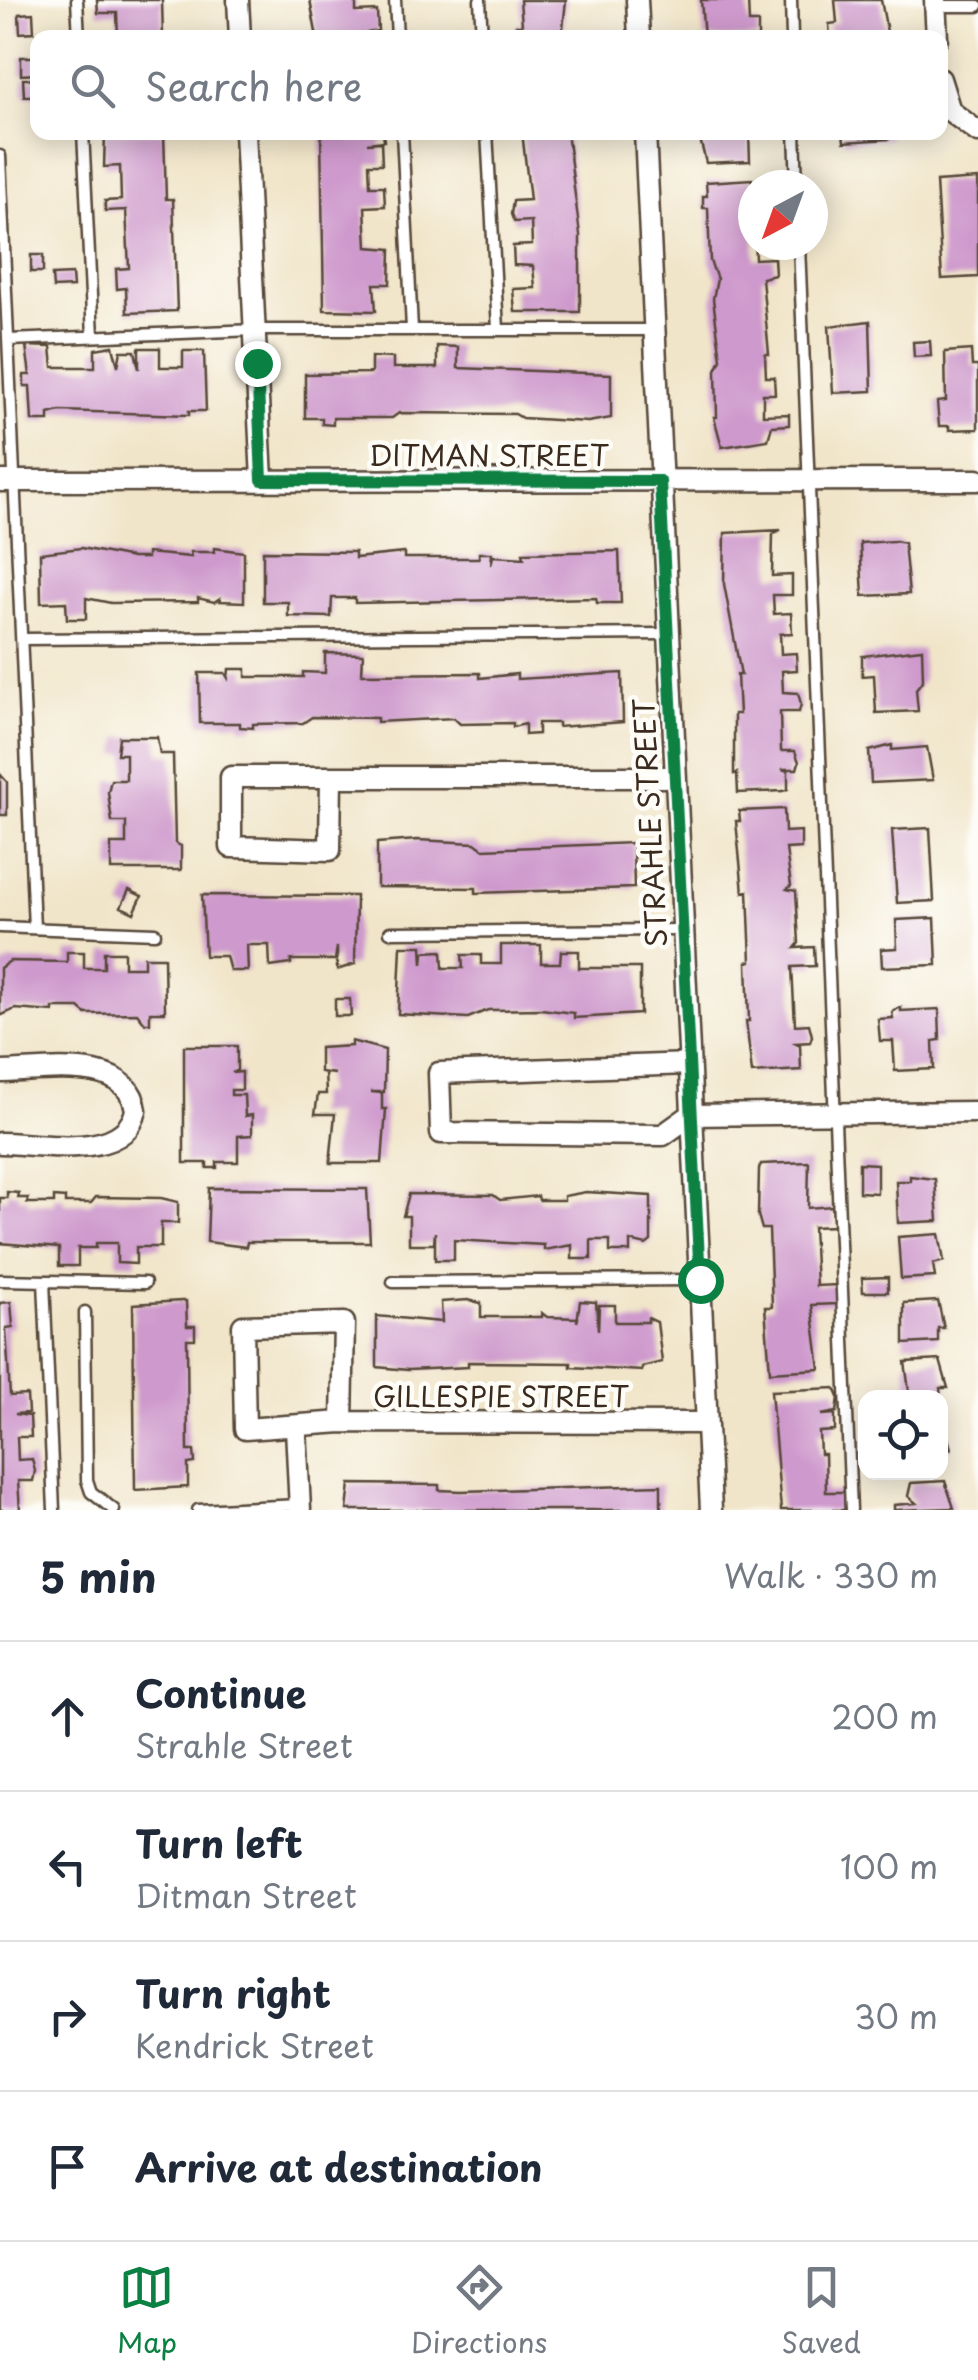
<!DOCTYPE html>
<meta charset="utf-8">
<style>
body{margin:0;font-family:"Playpen Sans",sans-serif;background:#f6f6f7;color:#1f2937}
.controls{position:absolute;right:30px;bottom:30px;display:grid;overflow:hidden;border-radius:20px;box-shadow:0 5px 25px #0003}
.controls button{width:90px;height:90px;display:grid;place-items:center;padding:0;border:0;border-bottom:2px solid #e0e1e3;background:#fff;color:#1f2937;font:50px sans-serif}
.compass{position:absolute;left:738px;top:170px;width:90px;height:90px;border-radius:50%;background:#fff;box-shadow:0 5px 25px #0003;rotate:221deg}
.stop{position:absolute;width:30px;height:30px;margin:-22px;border:8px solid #0b8043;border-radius:50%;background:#fff}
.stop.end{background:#0b8043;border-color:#fff;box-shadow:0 2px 10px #0008}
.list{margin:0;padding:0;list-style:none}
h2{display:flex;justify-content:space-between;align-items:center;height:130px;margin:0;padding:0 40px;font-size:42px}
h2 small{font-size:32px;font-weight:400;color:#747a83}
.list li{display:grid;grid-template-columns:65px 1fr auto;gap:30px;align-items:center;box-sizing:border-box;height:150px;padding:0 40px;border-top:2px solid #e0e1e3}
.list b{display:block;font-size:38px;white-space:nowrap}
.list p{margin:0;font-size:32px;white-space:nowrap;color:#747a83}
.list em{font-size:32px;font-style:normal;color:#747a83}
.icon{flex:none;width:55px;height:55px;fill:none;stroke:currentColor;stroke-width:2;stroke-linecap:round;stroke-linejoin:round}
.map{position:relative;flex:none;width:978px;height:1510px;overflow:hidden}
.search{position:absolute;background:#fff;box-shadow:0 5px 25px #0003;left:30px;right:30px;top:30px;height:110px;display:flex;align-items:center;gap:25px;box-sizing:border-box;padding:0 35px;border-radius:20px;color:#747a83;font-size:38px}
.sheet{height:730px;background:#fff}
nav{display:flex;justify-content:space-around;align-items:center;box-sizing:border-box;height:140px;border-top:2px solid #e0e1e3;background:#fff;font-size:28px;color:#747a83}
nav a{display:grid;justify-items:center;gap:5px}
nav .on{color:#0b8043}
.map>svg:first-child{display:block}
.building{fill:#ce99cc}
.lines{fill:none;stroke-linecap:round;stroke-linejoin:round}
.service-casing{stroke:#564638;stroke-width:15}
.minor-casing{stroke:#564638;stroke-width:25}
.service{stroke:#fff;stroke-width:10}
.minor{stroke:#fff;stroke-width:20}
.route{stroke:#0b8043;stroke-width:12}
.labels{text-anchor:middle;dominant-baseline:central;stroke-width:9;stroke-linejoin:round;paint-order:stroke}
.street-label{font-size:28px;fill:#3b2a1e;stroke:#fdfcf7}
</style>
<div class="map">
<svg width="978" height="1510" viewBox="0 0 978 1510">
<rect width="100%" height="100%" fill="#fdfcf7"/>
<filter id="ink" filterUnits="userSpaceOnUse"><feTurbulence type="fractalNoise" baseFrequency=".01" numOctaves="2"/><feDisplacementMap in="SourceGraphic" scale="20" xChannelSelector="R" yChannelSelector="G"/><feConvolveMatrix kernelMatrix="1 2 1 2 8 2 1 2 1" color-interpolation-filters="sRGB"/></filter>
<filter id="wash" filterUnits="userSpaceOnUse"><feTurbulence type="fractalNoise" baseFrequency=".0048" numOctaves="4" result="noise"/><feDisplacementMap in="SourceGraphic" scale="40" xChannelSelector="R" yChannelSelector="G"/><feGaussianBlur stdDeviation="2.25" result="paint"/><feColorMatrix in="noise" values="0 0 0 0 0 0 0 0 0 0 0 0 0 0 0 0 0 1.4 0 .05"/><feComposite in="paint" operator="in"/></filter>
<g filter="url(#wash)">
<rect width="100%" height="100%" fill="#f1e5c9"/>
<g id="blocks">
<!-- building -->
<path class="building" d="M97,0H162L163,38H118L117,13H98Z
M310,0H356V12L377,11L378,31L361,34L378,33V38H317Z
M520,0H566L562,38H517L516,25H522Z
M701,0H748L749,23H758V38H704Z
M835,0H881L888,37L830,38L829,24L837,23Z
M33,13L34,32L20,33L19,14Z
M21,57H36V74L21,75Z
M23,79H36L37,96H24Z
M105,132H164L166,199H173L177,311L127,313L126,288L117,289L116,269L129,268L126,210L105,211V201L121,200L120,166L104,167Z
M321,132H383L384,141L367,143L381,142L382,164H369L370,186H384L385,206L365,207L367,247L391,249L390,284H374L376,311L324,310Z
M522,132H567L580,235V312H515L513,289L535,288L533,266L514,265L513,246L532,245L531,221L514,222L511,214L513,201L530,200Z
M704,132H749L750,161L706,163L701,143Z
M843,132H889V139L844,142Z
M752,179L755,259L774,258L775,275L762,278L769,354H765L766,377H774L775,394H763V415L789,414V425L772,426L768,440L722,447L714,417H717L716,370L721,359L713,299L717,279L710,261L708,208H703V196H707L706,182Z
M978,179V277L942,279L936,182Z
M31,255H43V272H31Z
M72,274L73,287L53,288L52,275Z
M870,321L872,391L833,393L829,326Z
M930,341L931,356L914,357L913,342Z
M26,346L51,347L53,367H95V349L113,346L118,366L121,351H135L139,369V348H160V367H183V351H204L206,411H189V415L60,411L49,414V421H32L30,386H24V375H30Z
M437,346L458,347V368L611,374V418L588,422L522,418L515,414L399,413L392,418H333V425L322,424V418H305V374L371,373V357L393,358V368H437Z
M971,350L972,366H978V429L949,430V426H939L937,402L946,401L945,352Z
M781,530L773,534L772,576L792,575V595H773L774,614L791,613L792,633L780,634L781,654L796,653L797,670L782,671L783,692L798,693L801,704L799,712H780L781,751H795L799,762L797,769H782L788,771V789L783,791L738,793L737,773L734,774V714H739L737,675H741L724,584L725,533Z
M896,541L904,543L909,594L863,596L860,543Z
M81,548L132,558H147V553L191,557L190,552H214V548L244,552V602L220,601V598L214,602L198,598V602L111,603L86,598V619H67L66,602L41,603L40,553Z
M263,551L355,552V558L404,553V558H479V553H492L491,565L493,556L524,558L523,553L619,551L621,603H597L596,598L355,603V598H332L331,617L288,616V602H263Z
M922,649L923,680L916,689L918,711L876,713L874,675L862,676V656Z
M325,653L363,654L362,674L480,673V678L517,674V679L622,673L623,722L558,727V723H538V734L525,735V724L513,727V723L460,724L454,718L377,722V718L312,717L303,723L253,724V728L240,727V723H200L199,673H225L228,678L229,669H246V677H303V672L325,673Z
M119,737H157L160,754H173L175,843L181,846V870H111V844H126V822H112L108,792L111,780H126V754H117Z
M892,745V750L927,747L933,780L871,783L869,751Z
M0,774L7,782V815H0Z
M784,809L785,832L801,831V848L786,849L791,886L787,889L796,891L799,943L795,948L814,947L815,966L792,967L795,1025L809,1024L812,1036L810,1042L796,1043L800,1045L801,1070L752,1073L746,1021H749L747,962L751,961L748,891L743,892L736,821H740L739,811Z
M930,828L934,901L897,903L892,830Z
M417,840L475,843L483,849L633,843L634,888L476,893V888L377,887V843Z
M129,890L142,896L134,913L121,907Z
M202,895L356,896L355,964L337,970V947L335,960H291V964L270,967L269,945H247L248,971H230L226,956H205Z
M935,918L937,965L882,967L881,949L897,948L896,920Z
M501,945H541V963H560L561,951H579V968H640V1014L574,1018V1013L541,1009L488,1010L468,1018L398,1014L401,946H422L423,964L424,952L442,951L443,968H463L462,955H481V964H501Z
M67,952H84V968H104V952H124V967H144V957H164L165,1012H150V1023H145L137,1013L86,1014L79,1008H53V1012L15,1009L0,1016V968L10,961L67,962Z
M335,999H350L351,1016H335Z
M901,1007V1011L939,1009L940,1040L933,1041L934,1069L895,1071L893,1041H880L878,1019L893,1018L892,1012Z
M351,1041L385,1050L384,1092H371L382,1093V1109H386L382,1163H330L335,1114H315L318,1094H326L325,1073L335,1074L320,1072V1048L351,1046Z
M184,1046H237V1070L232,1073L242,1072V1090H231V1095H244L245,1116L252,1115V1135L238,1136V1162H217V1168H207V1163H184Z
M809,1162L808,1208L832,1206L834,1226L813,1227L816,1286L837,1285L838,1304L812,1305L820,1369L770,1372L765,1307H772L769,1229H762L758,1215L759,1169L761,1164Z
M859,1163L877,1164V1193L859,1192Z
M910,1176L935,1179L938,1221L898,1223L896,1181H910Z
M209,1188L367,1189L370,1242H247L246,1247L207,1242Z
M7,1192L19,1193L18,1198H28L27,1203H54V1197L65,1198V1203H91L96,1197L161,1198L178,1202V1223H161V1247H136V1264L117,1263V1243H96V1248H78V1266H59V1248L0,1243V1198H7Z
M586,1192L651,1196V1241L646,1245L630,1241V1252H610V1240H591V1259H572V1245L544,1250V1245L454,1240V1260H435V1232L434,1244H409V1216H403L409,1194L493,1195L500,1200L538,1196L539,1200H564V1196Z
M939,1234L944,1261L933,1264L935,1277L901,1279L898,1237Z
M888,1277V1292H863L862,1278Z
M468,1300L481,1303V1317H542V1313L547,1317L578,1318L577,1322L580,1301L596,1302L598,1330L599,1305H615V1322H648V1318L657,1322L662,1362L642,1367V1371L571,1367V1363L468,1362V1367L408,1370L377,1367V1316L442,1322L441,1302Z
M182,1301H186L187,1326H195V1339H187L188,1451H194L195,1463L188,1464V1487L135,1490L133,1304Z
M938,1301L944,1328H938V1342L904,1344V1303Z
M11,1302L13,1327L6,1328L10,1396L27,1395L28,1413L15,1414L30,1416L31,1437H17L18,1460L32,1459L35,1471L33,1481H18L20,1510H0V1303Z
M940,1360L948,1388H940L941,1398H910L905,1362Z
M835,1388L839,1397L837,1412L821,1415L835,1414V1431L819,1432L820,1454H825L826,1492H844L845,1510H781L771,1391Z
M940,1423H944L951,1449L944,1450L945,1463L940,1464Z
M945,1481L954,1508L894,1510V1505L916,1503L908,1496L911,1483Z
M350,1484L439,1485V1490L461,1491L661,1485V1510H347Z"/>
</g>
</g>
<g filter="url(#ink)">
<use href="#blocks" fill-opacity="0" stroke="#564638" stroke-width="2.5"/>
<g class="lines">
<defs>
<path id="service" d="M77,0L79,38
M395,0L397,38
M480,0L482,38
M791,0L792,38
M935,6H978
M83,132L93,336
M402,132L412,329
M487,132L498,329
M795,132L797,185
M0,156L34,928
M799,245L851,1510
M9,340L255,330H655
M22,639L668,634
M0,927L155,933
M390,932L682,930
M0,1280L145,1283
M44,1281L54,1510
M393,1282L700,1280
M85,1312L87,1480L91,1492L114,1510
M198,1510L299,1505"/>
<path id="minor" d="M238,0L240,38
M637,0L639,38
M935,0L937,38
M940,79L950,111L978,132
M245,132L262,480
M645,132L711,1510
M0,481L978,480
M331,777L330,850L231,847V777H675
M689,1064L439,1073L441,1133L663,1135L691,1115L978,1112
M0,1072C41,1072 128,1054 136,1110C126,1162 39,1143 0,1143
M342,1422L344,1323L243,1326L245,1429L342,1422L706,1423
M296,1428L300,1510"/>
</defs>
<!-- service casing -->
<use href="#service" class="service-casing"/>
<!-- minor casing -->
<use href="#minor" class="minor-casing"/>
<!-- service -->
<use href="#service" class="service"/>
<!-- minor -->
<use href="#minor" class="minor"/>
</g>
</g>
<g class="lines" filter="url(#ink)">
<!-- route -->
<path class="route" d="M257,363L262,480L660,481L700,1280"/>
</g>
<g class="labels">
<!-- street labels -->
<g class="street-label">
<text x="489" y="454">DITMAN STREET</text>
<text transform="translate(649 823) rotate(-93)">STRAHLE STREET</text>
<text x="501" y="1395">GILLESPIE STREET</text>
</g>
</g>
</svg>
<div class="controls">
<button><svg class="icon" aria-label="locate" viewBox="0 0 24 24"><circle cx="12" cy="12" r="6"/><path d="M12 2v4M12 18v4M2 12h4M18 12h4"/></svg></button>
</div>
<svg class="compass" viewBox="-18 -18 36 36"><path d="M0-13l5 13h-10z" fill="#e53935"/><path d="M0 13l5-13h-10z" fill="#747a83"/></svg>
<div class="stop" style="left:700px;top:1280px"></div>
<div class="stop end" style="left:257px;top:363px"></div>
<div class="search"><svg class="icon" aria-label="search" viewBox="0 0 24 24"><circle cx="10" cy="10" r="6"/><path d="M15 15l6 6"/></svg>Search here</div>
</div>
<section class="sheet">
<h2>5 min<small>Walk · 330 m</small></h2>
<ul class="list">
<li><svg class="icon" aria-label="ahead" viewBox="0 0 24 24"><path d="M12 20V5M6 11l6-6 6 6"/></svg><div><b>Continue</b><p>Strahle Street</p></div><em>200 m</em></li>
<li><svg class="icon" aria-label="left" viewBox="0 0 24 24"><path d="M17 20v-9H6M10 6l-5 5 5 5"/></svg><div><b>Turn left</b><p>Ditman Street</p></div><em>100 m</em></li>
<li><svg class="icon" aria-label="right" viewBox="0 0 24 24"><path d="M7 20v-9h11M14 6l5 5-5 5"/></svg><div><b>Turn right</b><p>Kendrick Street</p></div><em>30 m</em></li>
<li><svg class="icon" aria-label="arrive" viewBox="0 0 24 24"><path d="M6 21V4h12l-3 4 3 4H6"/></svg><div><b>Arrive at destination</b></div></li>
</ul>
</section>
<nav>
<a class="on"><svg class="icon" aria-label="map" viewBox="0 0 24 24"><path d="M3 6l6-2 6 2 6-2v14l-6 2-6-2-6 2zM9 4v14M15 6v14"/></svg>Map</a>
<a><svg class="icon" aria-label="directions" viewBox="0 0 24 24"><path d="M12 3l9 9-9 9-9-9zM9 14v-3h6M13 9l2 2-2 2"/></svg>Directions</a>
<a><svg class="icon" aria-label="saved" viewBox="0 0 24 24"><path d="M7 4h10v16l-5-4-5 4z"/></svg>Saved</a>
</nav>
